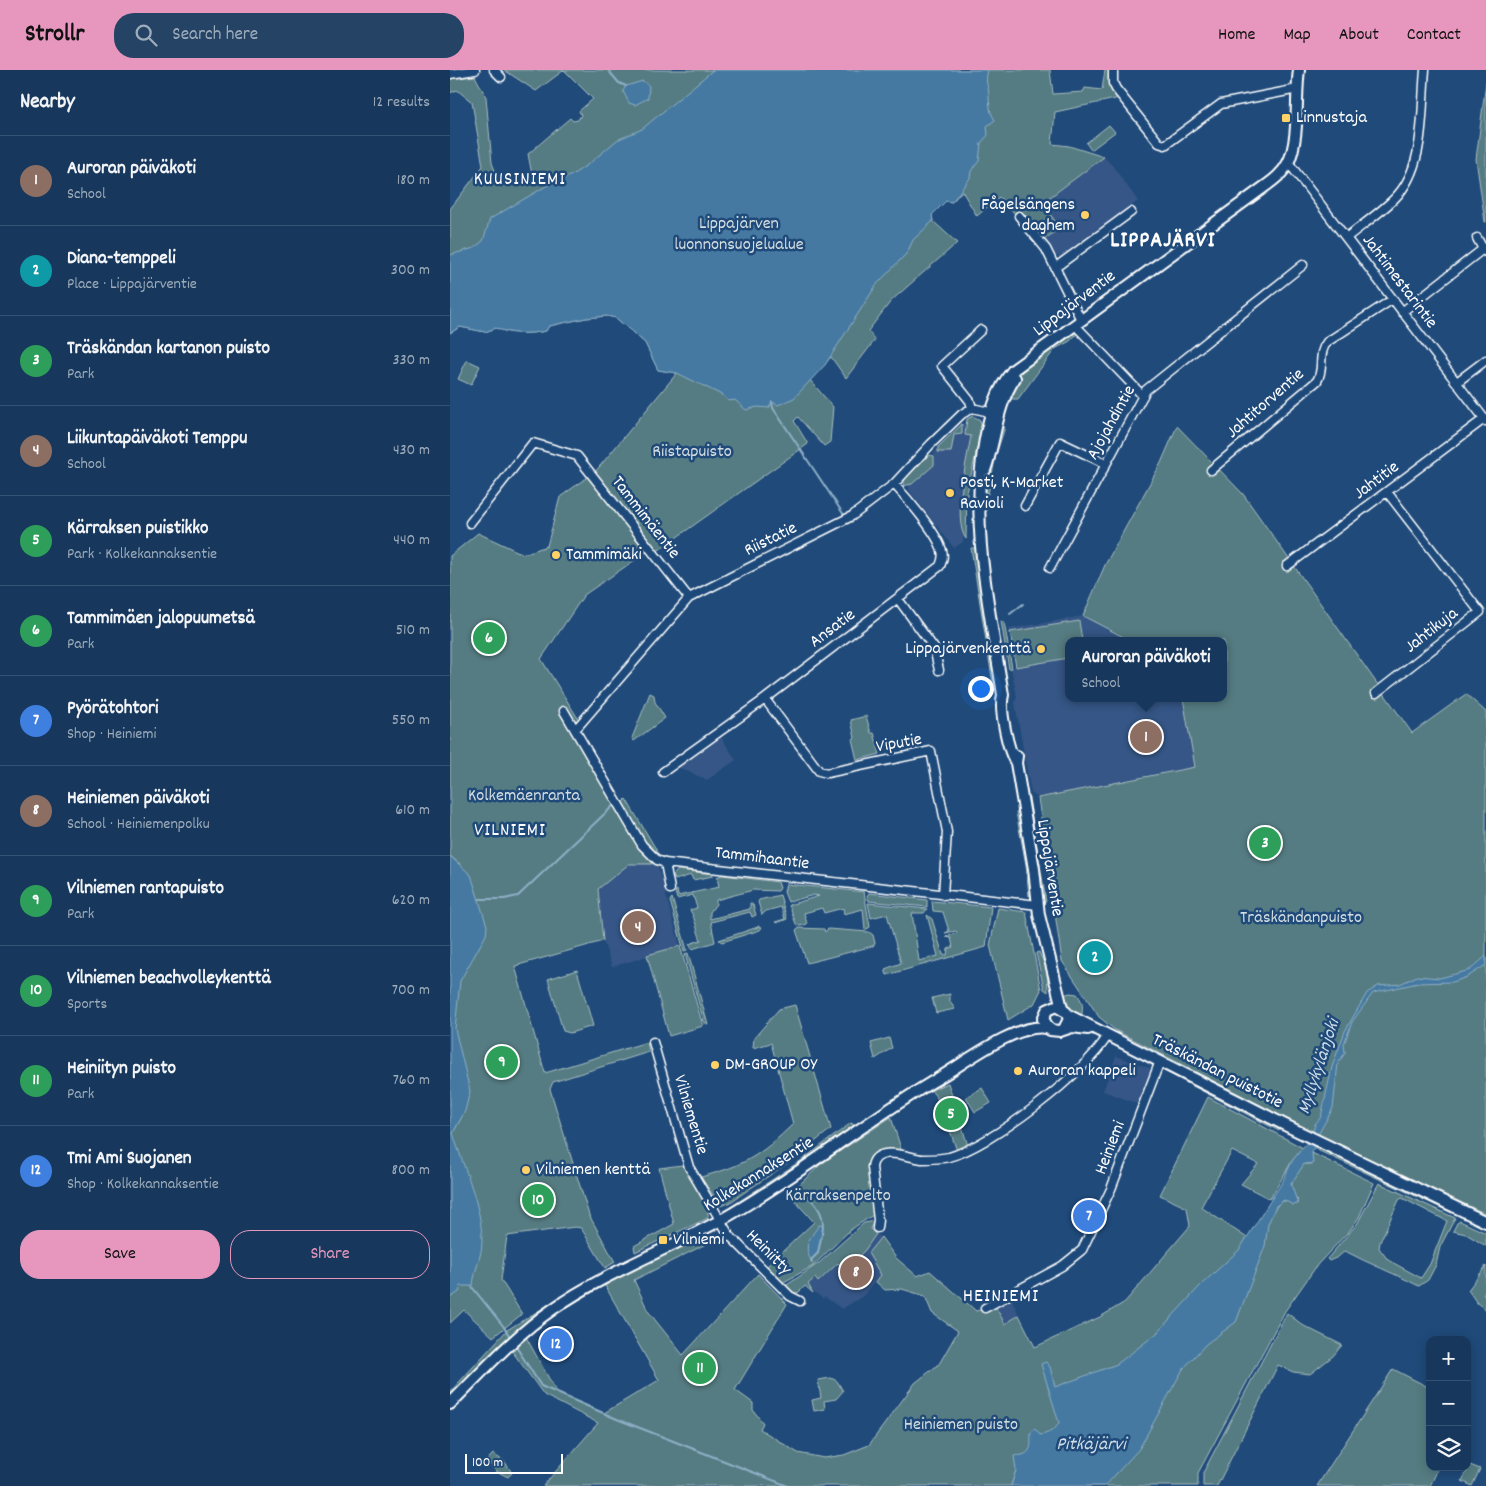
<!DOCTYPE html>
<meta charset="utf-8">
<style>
body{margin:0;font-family:Dekko,sans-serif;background:#244365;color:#f1f3f6}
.controls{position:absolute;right:15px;bottom:15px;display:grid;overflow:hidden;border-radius:10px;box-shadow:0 2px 12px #0003}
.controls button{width:45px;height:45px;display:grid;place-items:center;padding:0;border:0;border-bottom:1px solid #365272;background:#17385c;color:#f1f3f6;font:25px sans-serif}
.scale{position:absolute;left:15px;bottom:12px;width:98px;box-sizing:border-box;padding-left:5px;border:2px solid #fff;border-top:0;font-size:14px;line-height:18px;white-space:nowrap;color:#fff;-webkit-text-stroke:4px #1f4a7a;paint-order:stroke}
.you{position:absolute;left:530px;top:618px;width:18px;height:18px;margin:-12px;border:4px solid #fff;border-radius:50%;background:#1a73e8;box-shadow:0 0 0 8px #1a73e833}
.badge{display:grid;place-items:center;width:32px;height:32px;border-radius:50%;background:#e797bd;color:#fff;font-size:16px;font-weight:700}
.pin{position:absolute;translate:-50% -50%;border:2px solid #fff;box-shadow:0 1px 5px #0006}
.popup{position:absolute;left:615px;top:567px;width:162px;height:65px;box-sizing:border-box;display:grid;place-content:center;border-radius:10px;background:#17385c;filter:drop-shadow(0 1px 4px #0005);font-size:16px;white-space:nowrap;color:#9eacbb}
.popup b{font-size:19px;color:#f1f3f6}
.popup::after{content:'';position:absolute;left:50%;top:100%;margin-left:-10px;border:10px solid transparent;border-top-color:#17385c}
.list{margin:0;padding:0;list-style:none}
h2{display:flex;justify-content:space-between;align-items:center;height:65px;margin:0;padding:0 20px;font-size:21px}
h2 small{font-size:16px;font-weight:400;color:#9eacbb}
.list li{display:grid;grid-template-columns:32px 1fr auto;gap:15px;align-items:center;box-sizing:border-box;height:90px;padding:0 20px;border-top:1px solid #365272}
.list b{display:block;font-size:19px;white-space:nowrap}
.list p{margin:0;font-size:16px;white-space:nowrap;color:#9eacbb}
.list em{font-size:16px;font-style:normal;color:#9eacbb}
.actions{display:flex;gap:10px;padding:15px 20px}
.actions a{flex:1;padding:11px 0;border:1px solid #e797bd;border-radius:20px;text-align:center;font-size:18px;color:#e797bd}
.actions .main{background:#e797bd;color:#111}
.icon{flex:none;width:28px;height:28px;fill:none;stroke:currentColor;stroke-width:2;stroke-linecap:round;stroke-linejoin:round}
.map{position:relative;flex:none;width:1036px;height:1416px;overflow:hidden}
header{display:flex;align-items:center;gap:30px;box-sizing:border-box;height:70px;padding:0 25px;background:#e797bd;color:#111}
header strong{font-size:24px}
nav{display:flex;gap:28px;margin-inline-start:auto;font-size:18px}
.search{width:350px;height:45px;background:#244365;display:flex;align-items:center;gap:12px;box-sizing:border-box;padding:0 18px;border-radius:20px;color:#9eacbb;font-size:19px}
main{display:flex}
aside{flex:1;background:#17385c}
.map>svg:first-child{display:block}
.built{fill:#365786}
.green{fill:#547c82;stroke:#aabec0;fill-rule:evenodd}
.water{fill:#4479a1;stroke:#8fafc7}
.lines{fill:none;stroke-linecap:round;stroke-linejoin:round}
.stream{stroke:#8fafc7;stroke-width:2}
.minor-casing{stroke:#fff;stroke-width:11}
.major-casing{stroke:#fff;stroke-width:14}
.minor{stroke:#1f4a7a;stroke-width:8}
.major{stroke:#1f4a7a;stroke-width:10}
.poi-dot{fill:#ffd166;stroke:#1f4a7a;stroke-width:2}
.labels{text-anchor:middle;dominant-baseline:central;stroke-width:5;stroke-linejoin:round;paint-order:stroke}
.poi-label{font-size:18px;fill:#fff;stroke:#1f4a7a;text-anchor:start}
.park-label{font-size:18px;fill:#d4dee0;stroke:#1f4a7a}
.street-label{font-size:18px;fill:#fff;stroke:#1f4a7a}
.neighbourhood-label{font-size:19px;letter-spacing:1px;fill:#fff;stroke:#1f4a7a}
.water-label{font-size:19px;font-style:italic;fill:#d0dee8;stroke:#1f4a7a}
.quarter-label{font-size:20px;letter-spacing:1px;fill:#fff;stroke:#1f4a7a}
.district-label{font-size:22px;font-weight:bold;letter-spacing:1px;fill:#fff;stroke:#1f4a7a}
</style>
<header>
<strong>Strollr</strong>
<div class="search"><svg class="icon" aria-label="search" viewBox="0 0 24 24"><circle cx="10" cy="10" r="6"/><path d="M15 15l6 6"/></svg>Search here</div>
<nav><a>Home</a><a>Map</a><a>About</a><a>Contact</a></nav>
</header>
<main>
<aside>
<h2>Nearby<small>12 results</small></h2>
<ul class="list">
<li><span class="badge" style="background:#8d6e63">1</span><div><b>Auroran päiväkoti</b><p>School</p></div><em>180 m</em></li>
<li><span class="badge" style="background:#0f9aa8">2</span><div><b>Diana-temppeli</b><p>Place · Lippajärventie</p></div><em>300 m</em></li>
<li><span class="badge" style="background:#2e9e5b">3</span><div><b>Träskändan kartanon puisto</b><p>Park</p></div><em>330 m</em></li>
<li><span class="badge" style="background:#8d6e63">4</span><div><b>Liikuntapäiväkoti Temppu</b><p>School</p></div><em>430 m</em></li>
<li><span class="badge" style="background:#2e9e5b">5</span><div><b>Kärraksen puistikko</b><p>Park · Kolkekannaksentie</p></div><em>440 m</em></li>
<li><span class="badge" style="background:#2e9e5b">6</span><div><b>Tammimäen jalopuumetsä</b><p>Park</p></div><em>510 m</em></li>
<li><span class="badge" style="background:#3f7fe0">7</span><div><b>Pyörätohtori</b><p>Shop · Heiniemi</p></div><em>550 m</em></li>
<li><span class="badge" style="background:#8d6e63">8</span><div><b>Heiniemen päiväkoti</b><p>School · Heiniemenpolku</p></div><em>610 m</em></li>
<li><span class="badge" style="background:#2e9e5b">9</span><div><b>Vilniemen rantapuisto</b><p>Park</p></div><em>620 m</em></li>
<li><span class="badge" style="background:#2e9e5b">10</span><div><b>Vilniemen beachvolleykenttä</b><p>Sports</p></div><em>700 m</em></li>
<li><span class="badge" style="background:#2e9e5b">11</span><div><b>Heiniityn puisto</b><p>Park</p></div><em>760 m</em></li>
<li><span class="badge" style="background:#3f7fe0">12</span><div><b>Tmi Ami Suojanen</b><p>Shop · Kolkekannaksentie</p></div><em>800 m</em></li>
</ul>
<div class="actions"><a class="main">Save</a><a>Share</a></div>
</aside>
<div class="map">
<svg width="1036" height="1416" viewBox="0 0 1036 1416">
<rect width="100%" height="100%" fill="#1f4a7a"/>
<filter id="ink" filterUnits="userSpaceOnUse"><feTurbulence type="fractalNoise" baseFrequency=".02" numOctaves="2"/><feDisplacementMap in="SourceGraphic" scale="10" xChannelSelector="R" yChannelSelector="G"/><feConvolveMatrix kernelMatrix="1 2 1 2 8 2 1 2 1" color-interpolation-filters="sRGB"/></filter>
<g filter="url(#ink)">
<!-- built -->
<path class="built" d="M654,87L662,95L688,131L611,188L605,185L595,169L609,158L592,133Z
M519,349L531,357L516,422L513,472L504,478L459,420V408Z
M633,546L681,571H618V628H733L745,697L588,728L581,723L565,633L567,627L561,598L566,597L559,559Z
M269,664L286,690L257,710L225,696Z
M179,794H204L208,797L230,876L162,897L153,871L148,819Z
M666,986L700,998L702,1001L691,1035L653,1021Z
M426,1164L431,1167L446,1188L413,1226L392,1239L375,1227L373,1229L364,1222L358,1214L365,1208L368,1212L388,1193L395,1200L415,1180Z
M561,1227L569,1245L555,1254L545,1236Z"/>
<!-- green -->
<path class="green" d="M54,0H600L603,24L633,22L635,18L652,20L655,0H659L658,8L670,28L605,42L602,74L619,76L654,87L592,133L610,158L595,169L574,145H566L549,127L527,146L512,121L502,132L496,131L482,145L483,151L507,173L441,231L418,261L425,270L396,308L381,287L360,310L383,337L380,372L374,376L348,347L344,351L358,374L206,482L145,402L227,303L208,300L195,273L166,248L157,246L136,248L99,256L96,261C80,264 61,265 46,258L35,262L10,257L0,263V139L33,96L22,32L7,20L0,23V9L25,6L36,27L42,93L51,116L83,110L78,84L120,48L123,51L128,50L131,45L129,41L143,29L114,0L86,21Z
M1036,12V152H1035L1026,89Z
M659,55L665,62L641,80L636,73Z
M622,263L627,264L620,271L605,279L568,329H558C564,298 597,281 622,263Z
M17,290L30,296L21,315L8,309Z
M523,346L530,350L532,357L517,423L516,469C502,450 517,389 521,366L515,365L517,349Z
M512,354V364L504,365L501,382H488V377Z
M549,356L555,357L546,385L538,424H535V405Z
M727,356L793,424L962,663L1016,624L1036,642V1144L872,1067L665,960L649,947L612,891L588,728L745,697L733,628H774V571H681L633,546L655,495L711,393Z
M479,385L484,386V395L462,414L453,416L455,409Z
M139,406L198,481L134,525L91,589L129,650L125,651L111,641L193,783L203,791L202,794H179L148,819L153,871L65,896L95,1003L197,972L199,982L103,1012L100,1019L139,1145L165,1192L155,1198L131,1158L125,1157L57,1166L51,1210L72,1244L43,1267L14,1240L0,1253V1078L3,1063L11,1048L0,1036L10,794L0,786V486L28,463L73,484L97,476L110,427Z
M521,478H525L548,620H544Z
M551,551L554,552L562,598L559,599Z
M629,551L632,570L618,571V588L566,597L560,562Z
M200,623L204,625L205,632L215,648L184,671L182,668Z
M416,646L421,663H424L430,684L407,690L402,669L405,668L401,650Z
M579,728L596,831L592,837L576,729Z
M176,729L206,779V785L200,781L171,734Z
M566,742L571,744C573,758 586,817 579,826L576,795Z
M228,800L262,804L263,806L243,810L241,805L225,810L223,805Z
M272,805L328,812L330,818L328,821L303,820L266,830V834L260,842V849L300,839V833L303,835L306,845L302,847L300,842L261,852L265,872L242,879L239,874L251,870C247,861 246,850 240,840L247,838L243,825L227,829L225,822L227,820L228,826L269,817L267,807Z
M336,814L414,822L420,857L415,860L413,839L394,844L393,838L374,843L372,838L354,843L357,854L350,856L346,854L339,835L369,826L364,825L338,832L334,822Z
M419,823L477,830V837L419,831L417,826Z
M330,825L337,849L327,853L325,852L335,849L331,837L316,841L312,845L308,832L309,830Z
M222,828L237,880L234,881L220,831Z
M482,831L541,837L536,877L437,905L435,899L451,893L437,844L421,848L418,833L477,839L474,843H462L469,891L488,886L477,845L482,849L493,885H497L498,879L503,877L501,868L496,867L507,863L506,861L495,863L499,861L493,842L483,841Z
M548,838L576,842L591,920L584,934L558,950L540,875Z
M308,856L312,857L310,860L272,872L269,870L308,857Z
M348,858L374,859L375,862L378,859L419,862L423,865L425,873L423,876L357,893L346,860Z
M230,876L253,956L219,966L197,885Z
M589,882L597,900L598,922L594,919L586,883Z
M238,883L258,955L254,952L235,884Z
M127,900L143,956L120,963L113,961L98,909Z
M620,923L627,924C634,933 633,938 631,949C622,943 615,936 611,926Z
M500,924V932L505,939L486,943L482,928Z
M345,935L381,1059L339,1092L279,1133L270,1136L251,1107C295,1095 310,1086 343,1054L321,973L303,978L304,968L329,939Z
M439,968L442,978L425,989L421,973Z
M715,999L824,1054L829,1058V1061L712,1000Z
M498,1013L518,1076L507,1081L490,1032L481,1020Z
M532,1018L541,1033L525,1042L516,1027Z
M758,1027L853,1078L842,1091L820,1129L791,1114L808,1094L782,1081L751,1137L797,1168L818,1153L823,1141L831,1131H837L843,1135L848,1130C835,1117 845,1105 854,1094H862V1083L924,1113L909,1147L900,1160L868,1194L835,1241L748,1403V1416H634L566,1400L561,1416H93L148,1353L94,1325L62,1281L76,1267L107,1323L154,1343L209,1310L154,1214L258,1164L272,1166L184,1210L198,1241L233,1285L308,1204L337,1234L285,1320L303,1333V1340L313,1353L310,1359L348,1383L374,1388L394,1385L419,1375L465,1313L489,1294L508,1261L482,1243L475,1226L452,1219L435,1220L426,1212L431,1205L418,1183L431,1167L446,1188L467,1206L480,1201L526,1241L545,1236L555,1254L569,1245L585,1277L650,1247L675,1232L740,1156L737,1138L710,1125Z
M441,1047L452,1082L431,1081L419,1091L423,1145L400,1160L363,1196L332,1213L316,1197L364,1152L337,1122L350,1114L371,1094Z
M401,1053L403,1054L402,1059L342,1102L280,1140L279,1138L352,1090Z
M866,1077L1004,1140L1005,1143L1004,1144L865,1079Z
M232,1095L258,1139V1148L185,1182L184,1176L224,1154L209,1098Z
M929,1113L1005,1148L990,1177L986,1195L978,1210L969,1216C944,1203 919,1194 895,1181L888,1187L879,1191L877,1189L907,1154ZM952,1128L997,1151L980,1194L971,1208L938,1190L929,1178L930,1172L949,1130Z
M424,1151L420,1159L426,1164L415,1180L395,1200L388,1193L368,1212L365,1208L358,1214L363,1223L355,1216L349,1222L343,1224L334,1217L369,1193L414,1153Z
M1010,1151L1036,1163V1176L1016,1164L1003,1161L1007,1153Z
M1036,1196V1219L1033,1224L1036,1226V1240L1027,1233L1018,1220Z
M98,1235L97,1238L0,1328V1322L57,1260Z
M837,1243L854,1256L892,1275L883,1286L860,1304L843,1302L828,1295L767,1416H753V1403Z
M943,1299L980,1318V1397H989L980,1416H867Z
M381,1308L387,1311L393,1321L386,1329L374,1331L375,1339L364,1341L362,1330L371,1328L368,1310Z
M43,1384L55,1392L62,1403L58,1407L46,1401L37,1390Z
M1020,1395L1030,1399L1022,1416L1012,1411Z"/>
<!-- water -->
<path class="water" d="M263,0H538C534,15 539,14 539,28C540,37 539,41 545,50L537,56L538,65L531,73L529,91L521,101L520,108L502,132L496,131L482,145L483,151L463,170L457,183L427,214L375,295L344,328L328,335L322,332L319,338L307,337L296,340L285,330L278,331L274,326L227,303L208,300L195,273L166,248L157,246L136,248L99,256L96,261C80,264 61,265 46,258L35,262L10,257L0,263V185L24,178L33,171L40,149L98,115L122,105L140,93L167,70L192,59Z
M193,11L199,16L198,28L185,35L179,33L173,21L176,16Z
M0,786L21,805L37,856L36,865L10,911L5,959L20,1021L15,1041L3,1063C13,1097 32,1135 32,1171C32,1187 24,1200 23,1216H11L9,1222L0,1228Z
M1036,886V895L1017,907L1003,912L968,913L923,923L902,952L894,974L895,983L888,993L883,1038L869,1063L862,1083L863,1093L854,1094L841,1114L848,1134L843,1135L834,1130L826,1136L818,1154L815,1176L786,1252L756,1274L733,1299L689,1379L655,1416H561L566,1400L564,1386C566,1385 569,1386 572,1385C584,1382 580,1370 581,1362L585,1359L590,1365C598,1364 605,1360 609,1353L591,1294L596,1292L600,1297L605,1317L667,1294L706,1264L752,1214L789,1180L833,1111L842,1091L862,1066L865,1054L871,1047L882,997L895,961L917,923L928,916L950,914L967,906L990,908L1020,900Z
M369,1155L373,1156L368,1183L361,1190C352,1176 361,1167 369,1155Z"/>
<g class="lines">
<!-- stream -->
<path class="stream" d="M158,0L169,13L176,16
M322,332L323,338L394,445
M560,544L573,534
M30,829H54L68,826L165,734
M352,1122C367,1133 376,1145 372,1164
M362,1193L361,1190L368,1183L371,1168
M22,1217L54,1257L61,1269
M65,1275L91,1316L167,1349L338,1416"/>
<defs>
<path id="minor" d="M44,0L51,7
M663,0V13L666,19L709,73L715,75L771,34L848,19
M0,4L25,0
M838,92L1036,351
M569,146L596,179L631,250
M896,168C912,155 930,143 944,129C976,98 971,41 975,0
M1027,168L1033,179
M606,197L681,142
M952,242L1033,179L1036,182
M625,255L693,326
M1007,312L1036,290
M522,338L520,331L492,296L531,260
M761,400L867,311C875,298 867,284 877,272L943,229
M575,436L610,372L656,394
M20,453L83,373L127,386L239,528
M837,496L1034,349
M600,498L696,320L853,195
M448,529L484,578L489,600
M926,623L1030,542L937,422
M315,629L369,701L377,703L481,681L497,762L493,825
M114,641L192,775L207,790L215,793L588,835
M125,660L239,528L402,446L444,414L481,374L512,344L522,338L544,343
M213,702L315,629L490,496C492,491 494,487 492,481C489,465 456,427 444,414
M215,793L220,819
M203,972L239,1097L279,1165L340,1226L350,1231
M427,1158L428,1150L422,1097C425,1074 458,1087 472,1089C481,1089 490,1089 499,1087C541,1076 637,1002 658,965
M535,1238L612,1196L632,1180L661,1119L710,991"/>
<path id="major" d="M535,400C546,369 546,336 565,308
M567,686L566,693L584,799L589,845L612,938
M566,693C558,681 549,639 553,625C540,540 519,456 535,369C540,343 546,321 563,300L810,120C821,112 832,105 838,93C850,69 845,27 849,0
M618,945L835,1055L1036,1152
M614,959L619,949L616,942L606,936L597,940L593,949L600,960L610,961L622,957L638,959
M0,1334C33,1301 64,1266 103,1239C159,1200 224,1178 283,1143C355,1101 420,1048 492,1006C517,991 567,953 596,958"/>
</defs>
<!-- minor casing -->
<use href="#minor" class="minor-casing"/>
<!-- major casing -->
<use href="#major" class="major-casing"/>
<!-- minor -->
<use href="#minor" class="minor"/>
<!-- major -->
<use href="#major" class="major"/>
</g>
</g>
<!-- markers -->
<g class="poi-dot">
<rect x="831" y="43" width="10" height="10" rx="2.5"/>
<circle cx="635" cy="145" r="5"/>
<circle cx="500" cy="423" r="5"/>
<circle cx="106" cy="485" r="5"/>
<circle cx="591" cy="579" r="5"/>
<circle cx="265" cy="995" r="5"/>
<circle cx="568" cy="1001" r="5"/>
<circle cx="76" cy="1100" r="5"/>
<rect x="208" y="1165" width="10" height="10" rx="2.5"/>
</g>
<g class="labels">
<!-- poi labels -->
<g class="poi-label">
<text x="846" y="48">Linnustaja</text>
<text x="625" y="135" text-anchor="end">Fågelsängens<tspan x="625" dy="21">daghem</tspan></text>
<text x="510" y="413">Posti, K-Market<tspan x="510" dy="21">Ravioli</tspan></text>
<text x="116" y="485">Tammimäki</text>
<text x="581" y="579" text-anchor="end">Lippajärvenkenttä</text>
<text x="275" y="995">DM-GROUP OY</text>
<text x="578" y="1001">Auroran kappeli</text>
<text x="86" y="1100">Vilniemen kenttä</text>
<text x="223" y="1170">Vilniemi</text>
</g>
<!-- park labels -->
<g class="park-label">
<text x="289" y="154">Lippajärven<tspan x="289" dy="21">luonnonsuojelualue</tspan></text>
<text x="242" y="382">Riistapuisto</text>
<text x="74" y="726">Kolkemäenranta</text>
<text x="851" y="848">Träskändanpuisto</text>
<text x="388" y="1126">Kärraksenpelto</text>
<text x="511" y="1355">Heiniemen puisto</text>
</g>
<!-- street labels -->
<g class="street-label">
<text transform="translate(949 212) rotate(53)">Jahtimestarintie</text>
<text transform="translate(625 234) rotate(-37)">Lippajärventie</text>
<text transform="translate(816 334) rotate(-41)">Jahtitorventie</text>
<text transform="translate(662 353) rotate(-61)">Ajojahdintie</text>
<text transform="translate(927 411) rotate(-37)">Jahtitie</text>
<text transform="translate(195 448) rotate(52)">Tammimäentie</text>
<text transform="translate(321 470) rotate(-26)">Riistatie</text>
<text transform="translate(383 559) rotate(-37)">Ansatie</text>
<text transform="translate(982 561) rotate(-38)">Jahtikuja</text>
<text transform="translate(449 674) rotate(-10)">Viputie</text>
<text transform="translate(312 789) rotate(7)">Tammihaantie</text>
<text transform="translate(599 798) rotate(81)">Lippajärventie</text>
<text transform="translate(767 1002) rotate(27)">Träskändan puistotie</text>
<text transform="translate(240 1045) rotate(73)">Vilniementie</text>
<text transform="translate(661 1078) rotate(-69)">Heiniemi</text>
<text transform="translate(309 1105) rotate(-32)">Kolkekannaksentie</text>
<text transform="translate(318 1183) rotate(45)">Heiniitty</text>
</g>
<!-- neighbourhood labels -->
<g class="neighbourhood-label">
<text x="70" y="110">KUUSINIEMI</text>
<text x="60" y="761">VILNIEMI</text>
</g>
<!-- water labels -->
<g class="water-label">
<text transform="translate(870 997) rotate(-72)">Myllykylänjoki</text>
<text x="641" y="1375">Pitkäjärvi</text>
</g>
<!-- quarter labels -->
<g class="quarter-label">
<text x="551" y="1227">HEINIEMI</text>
</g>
<!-- district labels -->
<g class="district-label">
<text x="713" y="171">LIPPAJÄRVI</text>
</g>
</g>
</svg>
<div class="controls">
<button>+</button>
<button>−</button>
<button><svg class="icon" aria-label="layers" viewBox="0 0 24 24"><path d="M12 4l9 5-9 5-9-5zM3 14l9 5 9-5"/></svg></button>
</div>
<div class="scale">100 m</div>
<div class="you"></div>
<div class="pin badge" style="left:696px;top:667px;background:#8d6e63">1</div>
<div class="popup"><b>Auroran päiväkoti</b>School</div>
<div class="pin badge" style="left:645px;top:887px;background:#0f9aa8">2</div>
<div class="pin badge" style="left:815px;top:773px;background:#2e9e5b">3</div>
<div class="pin badge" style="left:188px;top:857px;background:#8d6e63">4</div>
<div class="pin badge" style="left:501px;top:1044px;background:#2e9e5b">5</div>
<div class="pin badge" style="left:39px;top:568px;background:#2e9e5b">6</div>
<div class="pin badge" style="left:639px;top:1146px;background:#3f7fe0">7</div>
<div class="pin badge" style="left:406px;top:1202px;background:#8d6e63">8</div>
<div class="pin badge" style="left:52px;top:992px;background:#2e9e5b">9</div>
<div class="pin badge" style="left:88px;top:1130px;background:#2e9e5b">10</div>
<div class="pin badge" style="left:250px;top:1298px;background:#2e9e5b">11</div>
<div class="pin badge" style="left:106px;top:1274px;background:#3f7fe0">12</div>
</div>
</main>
